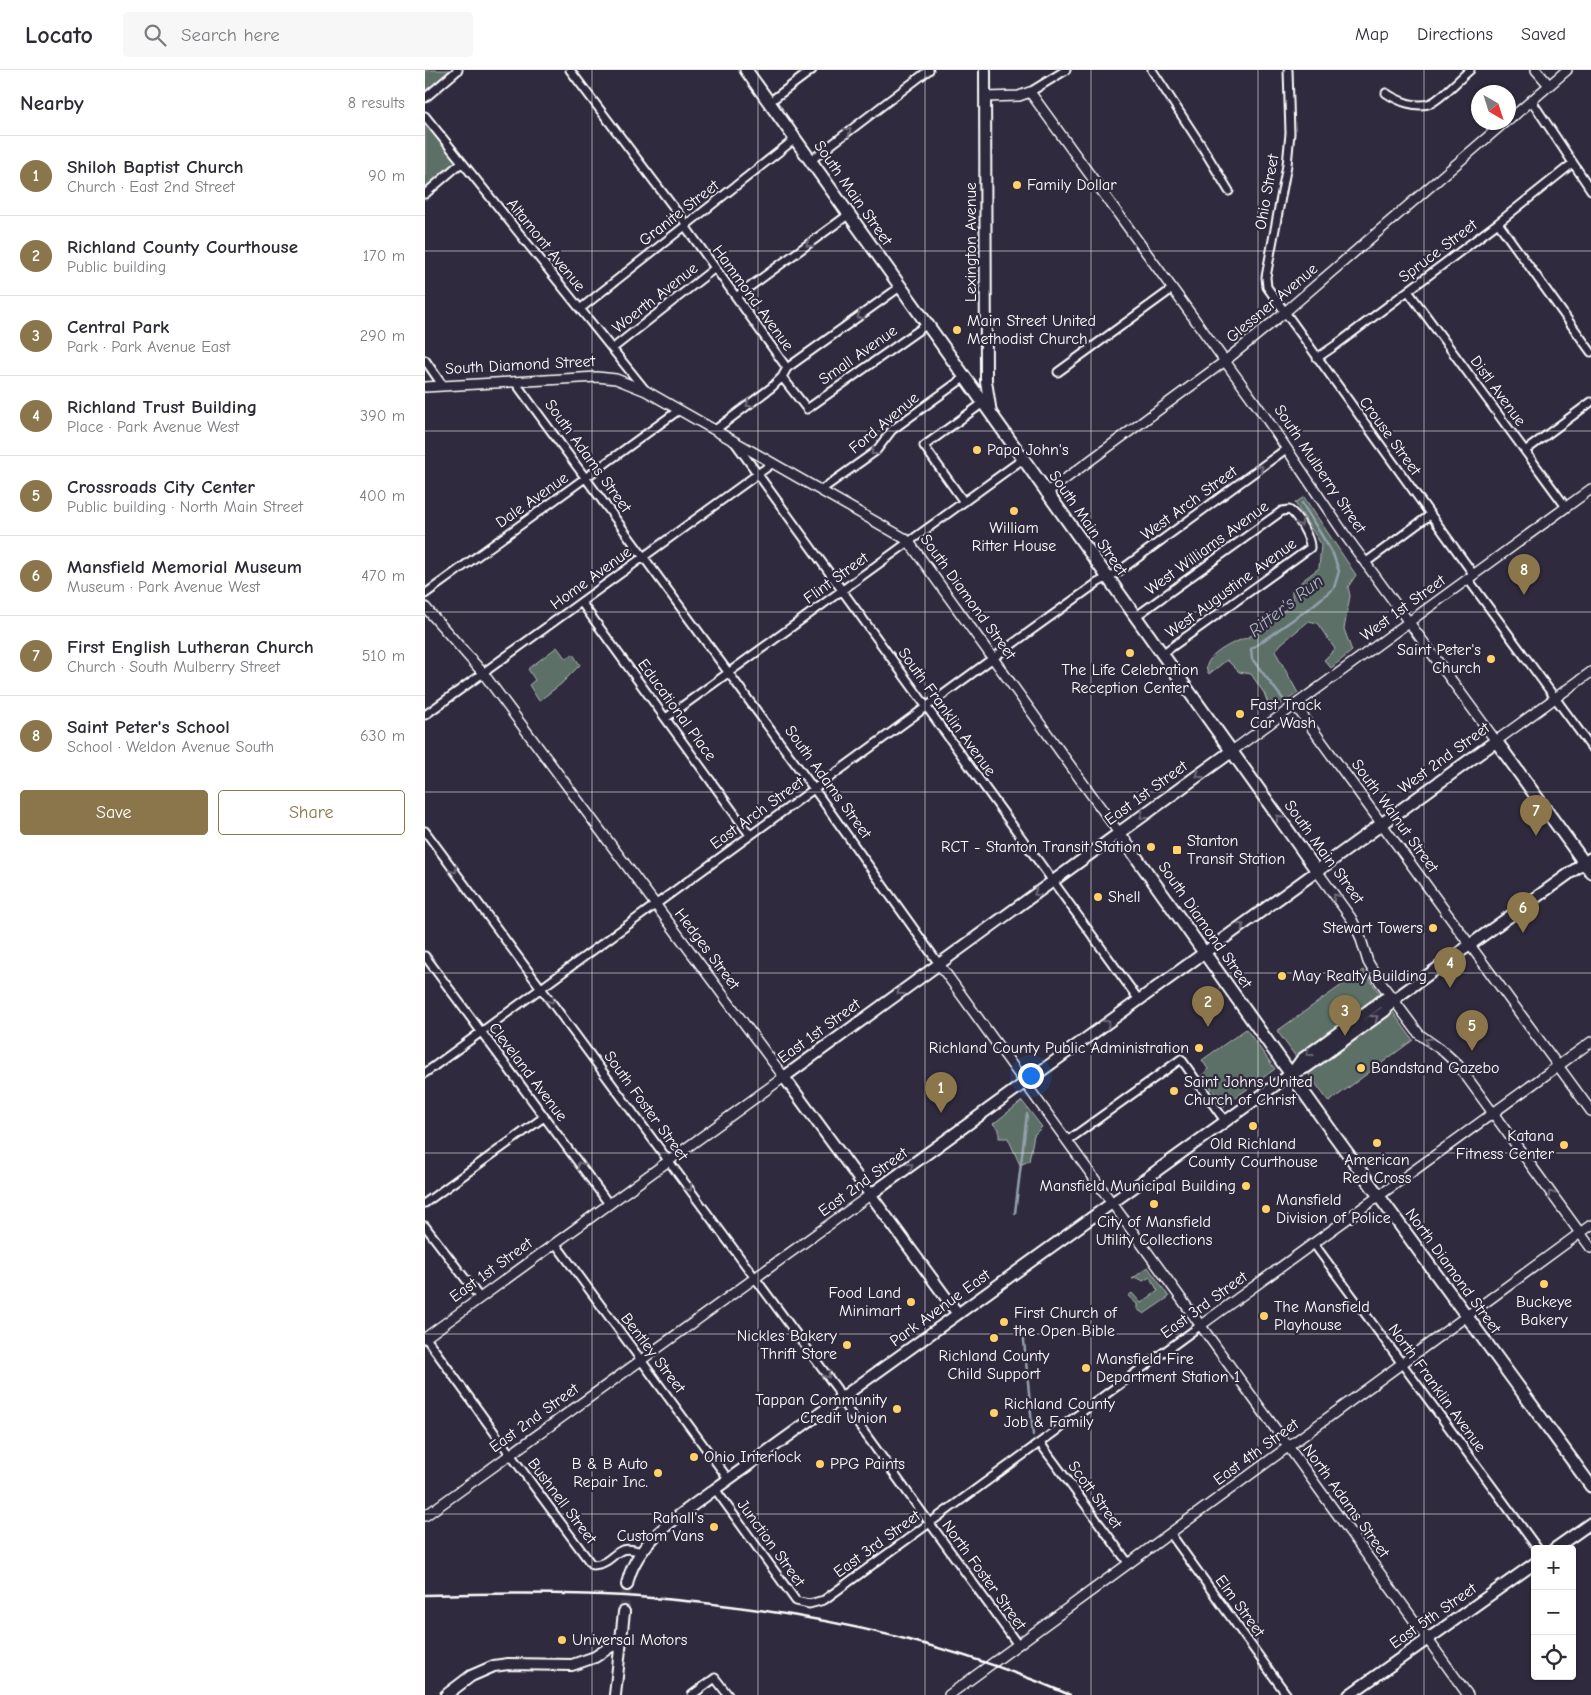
<!DOCTYPE html>
<meta charset="utf-8">
<style>
body{margin:0;font-family:"Comic Neue",sans-serif;background:#f7f7f7;color:#2b2b33}
.controls{position:absolute;right:15px;bottom:15px;display:grid;overflow:hidden;border-radius:5px;box-shadow:0 1px 4px #0004}
.controls button{width:45px;height:45px;display:grid;place-items:center;padding:0;border:0;border-bottom:1px solid #e1e1e2;background:#fff;color:#2b2b33;font:25px sans-serif}
.compass{position:absolute;left:1046px;top:15px;width:45px;height:45px;border-radius:50%;background:#fff;box-shadow:0 1px 4px #0004;rotate:141deg}
.you{position:absolute;left:605px;top:1005px;width:18px;height:18px;margin:-12px;border:4px solid #fff;border-radius:50%;background:#1a73e8;box-shadow:0 0 0 8px #1a73e833}
.badge{display:grid;place-items:center;width:32px;height:32px;border-radius:50%;background:#8a764a;color:#fff;font-size:16px;font-weight:700}
.pin{position:absolute;translate:-50% -41px;filter:drop-shadow(0 1px 2px #0008)}
.pin::after{content:'';position:absolute;top:26px;width:18px;height:15px;background:inherit;clip-path:polygon(0 0,100% 0,50% 100%)}
.list{margin:0;padding:0;list-style:none}
h2{display:flex;justify-content:space-between;align-items:center;height:65px;margin:0;padding:0 20px;font-size:21px}
h2 small{font-size:16px;font-weight:400;color:#7c7c81}
.list li{display:grid;grid-template-columns:32px 1fr auto;gap:15px;align-items:center;box-sizing:border-box;height:80px;padding:0 20px;border-top:1px solid #e1e1e2}
.list b{display:block;font-size:19px;white-space:nowrap}
.list p{margin:0;font-size:16px;white-space:nowrap;color:#7c7c81}
.list em{font-size:16px;font-style:normal;color:#7c7c81}
.actions{display:flex;gap:10px;padding:15px 20px}
.actions a{flex:1;padding:11px 0;border:1px solid #8a764a;border-radius:5px;text-align:center;font-size:18px;color:#8a764a}
.actions .main{background:#8a764a;color:#fff}
.icon{flex:none;width:28px;height:28px;fill:none;stroke:currentColor;stroke-width:2;stroke-linecap:round;stroke-linejoin:round}
.map{position:relative;flex:none;width:1166px;height:1625px;overflow:hidden}
header{display:flex;align-items:center;gap:30px;box-sizing:border-box;height:70px;padding:0 25px;background:#fff;border-bottom:1px solid #e1e1e2}
header strong{font-size:24px}
nav{display:flex;gap:28px;margin-inline-start:auto;font-size:18px}
.search{width:350px;height:45px;background:#f7f7f7;display:flex;align-items:center;gap:12px;box-sizing:border-box;padding:0 18px;border-radius:5px;color:#7c7c81;font-size:19px}
main{display:flex}
aside{flex:1;background:#fff}
.map>svg:first-child{display:block}
.green{fill:#5d6f67;stroke:#aeb7b3}
.lines{fill:none;stroke-linecap:round;stroke-linejoin:round}
.stream{stroke:#93a1ad;stroke-width:2.5}
.primary-tunnel{stroke:#443f50;stroke-width:10;stroke-dasharray:10 5;stroke-linecap:butt}
.minor-casing{stroke:#fff;stroke-width:11}
.tertiary-casing{stroke:#fff;stroke-width:12}
.secondary-casing{stroke:#fff;stroke-width:12}
.primary-casing{stroke:#fff;stroke-width:14}
.trunk-casing{stroke:#fff;stroke-width:15}
.minor{stroke:#2f2a3d;stroke-width:7}
.tertiary{stroke:#2f2a3d;stroke-width:9}
.secondary{stroke:#2f2a3d;stroke-width:9}
.primary{stroke:#2f2a3d;stroke-width:10}
.trunk{stroke:#2f2a3d;stroke-width:11}
.rail{stroke:#fff;stroke-width:2.5}
.oneway{stroke:#6d6a77}
.grid{fill:none;stroke:#fff;stroke-width:1;stroke-opacity:0.55}
.poi-dot{fill:#ffd166;stroke:#2f2a3d;stroke-width:2}
.labels{text-anchor:middle;dominant-baseline:central;stroke-width:4.5;stroke-linejoin:round;paint-order:stroke}
.poi-label{font-size:16px;fill:#fff;stroke:#2f2a3d;text-anchor:start}
.street-label{font-size:16px;fill:#fff;stroke:#2f2a3d}
.water-label{font-size:18px;font-style:italic;fill:#aeb8c1;stroke:#2f2a3d}
</style>
<header>
<strong>Locato</strong>
<div class="search"><svg class="icon" aria-label="search" viewBox="0 0 24 24"><circle cx="10" cy="10" r="6"/><path d="M15 15l6 6"/></svg>Search here</div>
<nav><a>Map</a><a>Directions</a><a>Saved</a></nav>
</header>
<main>
<aside>
<h2>Nearby<small>8 results</small></h2>
<ul class="list">
<li><span class="badge">1</span><div><b>Shiloh Baptist Church</b><p>Church · East 2nd Street</p></div><em>90 m</em></li>
<li><span class="badge">2</span><div><b>Richland County Courthouse</b><p>Public building</p></div><em>170 m</em></li>
<li><span class="badge">3</span><div><b>Central Park</b><p>Park · Park Avenue East</p></div><em>290 m</em></li>
<li><span class="badge">4</span><div><b>Richland Trust Building</b><p>Place · Park Avenue West</p></div><em>390 m</em></li>
<li><span class="badge">5</span><div><b>Crossroads City Center</b><p>Public building · North Main Street</p></div><em>400 m</em></li>
<li><span class="badge">6</span><div><b>Mansfield Memorial Museum</b><p>Museum · Park Avenue West</p></div><em>470 m</em></li>
<li><span class="badge">7</span><div><b>First English Lutheran Church</b><p>Church · South Mulberry Street</p></div><em>510 m</em></li>
<li><span class="badge">8</span><div><b>Saint Peter's School</b><p>School · Weldon Avenue South</p></div><em>630 m</em></li>
</ul>
<div class="actions"><a class="main">Save</a><a>Share</a></div>
</aside>
<div class="map">
<svg width="1166" height="1625" viewBox="0 0 1166 1625">
<rect width="100%" height="100%" fill="#2f2a3d"/>
<filter id="ink" filterUnits="userSpaceOnUse"><feTurbulence type="fractalNoise" baseFrequency=".02" numOctaves="2"/><feDisplacementMap in="SourceGraphic" scale="10" xChannelSelector="R" yChannelSelector="G"/><feConvolveMatrix kernelMatrix="1 2 1 2 8 2 1 2 1" color-interpolation-filters="sRGB"/></filter>
<g filter="url(#ink)">
<!-- green -->
<path class="green" d="M0,0H25L0,21Z
M0,51L33,91L0,119Z
M879,427L931,505L923,517L925,526L919,559L927,581L906,598L899,590L910,579L892,553L884,551L857,573L850,581L873,623L846,641L839,623L826,604L814,602L802,590L784,604C773,591 802,575 813,571C817,569 823,568 827,565C841,557 854,544 867,534V521L877,511L894,498L896,474L870,433Z
M132,577L141,589L148,584L155,595L136,614L114,631L104,615L110,610L103,599Z
M938,900L988,970L904,1032L852,961Z
M821,959L850,999L799,1036L777,1006L783,999L777,990Z
M597,1031L617,1057L609,1065L604,1091L595,1095L583,1068H574V1059L568,1054Z
M723,1197L744,1227L719,1244L712,1239V1234L703,1226L707,1223L716,1233L733,1221L725,1207L718,1211L713,1208L707,1209Z"/>
<g class="lines">
<!-- stream -->
<path class="stream" d="M858,629L827,589L826,579L886,537L909,518L914,501L908,484L877,433
M590,1143L602,1044
M598,1260L608,1365"/>
<!-- primary-tunnel -->
<path class="primary-tunnel" d="M199,1542L202,1515"/>
<defs>
<path id="minor" d="M145,0L262,155
M727,0L776,75L804,121
M863,0L865,63L862,95L841,207L842,217L1049,505
M605,22L641,0
M961,23C973,31 992,39 1006,33C1017,28 1035,8 1045,0
M0,28L33,0
M1106,30L1166,120
M343,33L387,0
M0,46L221,321
M385,91L504,0
M0,124L37,92
M1073,153L1166,282
M260,156L362,298
M475,217L362,298L357,307L382,339L501,255
M983,221L1141,437
M311,227L423,145
M155,239L370,69
M187,279L290,198
M892,288L911,275L1073,153L1148,93
M0,290L18,316
M633,302L747,219
M90,312L389,719L514,894
M290,360L347,317L357,307
M311,374L714,930
M1100,381L1166,332
M396,420L451,381L467,360L540,307
M539,432L499,376L558,333
M940,493L1005,445
M1043,509L1166,677
M0,524L254,340
M156,532L325,765
M710,547L857,441L864,440C872,444 886,469 885,478L737,584
M0,645L348,393
M241,648L598,389
M0,761L412,1319L415,1329L593,1575
M0,886L184,1134
M0,1003L575,583L672,513L693,502L861,379
M642,1071L756,989L800,1051
M0,1133L119,1047
M0,1156L55,1228
M130,1173L304,1410
M889,1174L1113,1479
M1,1268L85,1384L167,1495C191,1495 188,1471 216,1482
M615,1373L704,1494
M290,1419L371,1531L384,1534L399,1530L776,1255
M745,1463L862,1625
M267,1625L290,1608L303,1625"/>
<path id="tertiary" d="M1111,0L1124,15
M560,27L594,26L605,22L839,345L920,465L1071,671L1166,602
M1084,50L1142,0
M0,317L172,307L191,309L221,321L479,468L484,472L694,763
M621,423L800,291L860,242L1080,52
M0,537L58,603L359,1007L0,1268
M870,635L1166,1041
M807,681L1166,419
M776,1255L1166,972
M0,1446L445,1125"/>
<path id="secondary" d="M892,801L926,848L935,866L943,892L953,909L994,964L1019,982L1033,995L1166,1178
M514,894L1043,1625
M524,1625L1166,1155"/>
<path id="primary" d="M560,0L561,311L566,343
M866,1004L877,989L955,932L959,929L968,930
M445,1125L892,801
M533,1244L359,1007L694,763
M1129,1479L1166,1453
M202,1515C210,1471 257,1444 290,1419L866,1004L882,997L960,941L968,930L1166,788
M21,1625L46,1606L69,1596L83,1594L147,1595L170,1587L197,1569
M190,1625L199,1542
M924,1625L1110,1493"/>
<path id="trunk" d="M321,0L892,801L1071,671L1166,802
M807,681L694,763L907,1062L1166,1416"/>
</defs>
<!-- minor casing -->
<use href="#minor" class="minor-casing"/>
<!-- tertiary casing -->
<use href="#tertiary" class="tertiary-casing"/>
<!-- secondary casing -->
<use href="#secondary" class="secondary-casing"/>
<!-- primary casing -->
<use href="#primary" class="primary-casing"/>
<!-- trunk casing -->
<use href="#trunk" class="trunk-casing"/>
<!-- minor -->
<use href="#minor" class="minor"/>
<!-- tertiary -->
<use href="#tertiary" class="tertiary"/>
<!-- secondary -->
<use href="#secondary" class="secondary"/>
<!-- primary -->
<use href="#primary" class="primary"/>
<!-- trunk -->
<use href="#trunk" class="trunk"/>
<!-- rail -->
<path class="rail" d="M0,1525C67,1523 134,1522 200,1526C352,1536 505,1564 645,1625"/>
</g>
<!-- one-way arrows -->
<defs><path id="oneway-chevron" d="M-2-3.5L2.5 0L-2 3.5" fill="none" stroke-width="1.6" stroke-linecap="round" stroke-linejoin="round" transform="scale(1.25)"/></defs>
<g class="oneway">
<use href="#oneway-chevron" transform="translate(423 61) rotate(-37)"/>
<use href="#oneway-chevron" transform="translate(384 174) rotate(144)"/>
<use href="#oneway-chevron" transform="translate(435 246) rotate(144)"/>
<use href="#oneway-chevron" transform="translate(324 334) rotate(142)"/>
<use href="#oneway-chevron" transform="translate(449 382) rotate(142)"/>
<use href="#oneway-chevron" transform="translate(835 398) rotate(-36)"/>
<use href="#oneway-chevron" transform="translate(875 453) rotate(61)"/>
<use href="#oneway-chevron" transform="translate(774 705) rotate(144)"/>
<use href="#oneway-chevron" transform="translate(718 746) rotate(144)"/>
<use href="#oneway-chevron" transform="translate(854 748) rotate(-125)"/>
<use href="#oneway-chevron" transform="translate(29 800) rotate(53)"/>
<use href="#oneway-chevron" transform="translate(612 823) rotate(144)"/>
<use href="#oneway-chevron" transform="translate(911 827) rotate(-126)"/>
<use href="#oneway-chevron" transform="translate(816 856) rotate(-36)"/>
<use href="#oneway-chevron" transform="translate(475 922) rotate(144)"/>
<use href="#oneway-chevron" transform="translate(126 930) rotate(54)"/>
<use href="#oneway-chevron" transform="translate(950 948) rotate(-36)"/>
<use href="#oneway-chevron" transform="translate(682 953) rotate(-36)"/>
<use href="#oneway-chevron" transform="translate(1003 971) rotate(-147)"/>
<use href="#oneway-chevron" transform="translate(884 983) rotate(144)"/>
<use href="#oneway-chevron" transform="translate(155 1095) rotate(-127)"/>
<use href="#oneway-chevron" transform="translate(485 1096) rotate(-36)"/>
<use href="#oneway-chevron" transform="translate(264 1118) rotate(54)"/>
<use href="#oneway-chevron" transform="translate(1126 1124) rotate(-126)"/>
<use href="#oneway-chevron" transform="translate(402 1305) rotate(54)"/>
</g>
</g>
<!-- grid -->
<path class="grid" d="M167,0V1625M333,0V1625M500,0V1625M666,0V1625M833,0V1625M999,0V1625M0,181H1166M0,361H1166M0,542H1166M0,722H1166M0,903H1166M0,1083H1166M0,1264H1166M0,1444H1166"/>
<!-- markers -->
<g class="poi-dot">
<circle cx="592" cy="115" r="5"/>
<circle cx="532" cy="260" r="5"/>
<circle cx="552" cy="380" r="5"/>
<circle cx="589" cy="441" r="5"/>
<circle cx="705" cy="583" r="5"/>
<circle cx="1066" cy="589" r="5"/>
<circle cx="815" cy="644" r="5"/>
<circle cx="726" cy="777" r="5"/>
<rect x="747" y="775" width="10" height="10" rx="2.5"/>
<circle cx="673" cy="827" r="5"/>
<circle cx="1008" cy="858" r="5"/>
<circle cx="857" cy="906" r="5"/>
<circle cx="774" cy="978" r="5"/>
<circle cx="936" cy="998" r="5"/>
<circle cx="749" cy="1021" r="5"/>
<circle cx="828" cy="1056" r="5"/>
<circle cx="952" cy="1073" r="5"/>
<circle cx="1139" cy="1075" r="5"/>
<circle cx="821" cy="1116" r="5"/>
<circle cx="729" cy="1134" r="5"/>
<circle cx="841" cy="1139" r="5"/>
<circle cx="1119" cy="1214" r="5"/>
<circle cx="486" cy="1232" r="5"/>
<circle cx="839" cy="1246" r="5"/>
<circle cx="579" cy="1252" r="5"/>
<circle cx="569" cy="1268" r="5"/>
<circle cx="422" cy="1275" r="5"/>
<circle cx="661" cy="1298" r="5"/>
<circle cx="472" cy="1339" r="5"/>
<circle cx="569" cy="1343" r="5"/>
<circle cx="269" cy="1387" r="5"/>
<circle cx="395" cy="1394" r="5"/>
<circle cx="233" cy="1403" r="5"/>
<circle cx="289" cy="1457" r="5"/>
<circle cx="137" cy="1570" r="5"/>
</g>
<g class="labels">
<!-- poi labels -->
<g class="poi-label">
<text x="602" y="115">Family Dollar</text>
<text x="542" y="251">Main Street United<tspan x="542" dy="18">Methodist Church</tspan></text>
<text x="562" y="380">Papa John's</text>
<text x="589" y="458" text-anchor="middle">William<tspan x="589" dy="18">Ritter House</tspan></text>
<text x="1056" y="580" text-anchor="end">Saint Peter's<tspan x="1056" dy="18">Church</tspan></text>
<text x="705" y="600" text-anchor="middle">The Life Celebration<tspan x="705" dy="18">Reception Center</tspan></text>
<text x="825" y="635">Fast Track<tspan x="825" dy="18">Car Wash</tspan></text>
<text x="762" y="771">Stanton<tspan x="762" dy="18">Transit Station</tspan></text>
<text x="716" y="777" text-anchor="end">RCT - Stanton Transit Station</text>
<text x="683" y="827">Shell</text>
<text x="998" y="858" text-anchor="end">Stewart Towers</text>
<text x="867" y="906">May Realty Building</text>
<text x="764" y="978" text-anchor="end">Richland County Public Administration</text>
<text x="946" y="998">Bandstand Gazebo</text>
<text x="759" y="1012">Saint Johns United<tspan x="759" dy="18">Church of Christ</tspan></text>
<text x="1129" y="1066" text-anchor="end">Katana<tspan x="1129" dy="18">Fitness Center</tspan></text>
<text x="828" y="1074" text-anchor="middle">Old Richland<tspan x="828" dy="18">County Courthouse</tspan></text>
<text x="952" y="1090" text-anchor="middle">American<tspan x="952" dy="18">Red Cross</tspan></text>
<text x="811" y="1116" text-anchor="end">Mansfield Municipal Building</text>
<text x="851" y="1130">Mansfield<tspan x="851" dy="18">Division of Police</tspan></text>
<text x="729" y="1152" text-anchor="middle">City of Mansfield<tspan x="729" dy="18">Utility Collections</tspan></text>
<text x="476" y="1223" text-anchor="end">Food Land<tspan x="476" dy="18">Minimart</tspan></text>
<text x="1119" y="1232" text-anchor="middle">Buckeye<tspan x="1119" dy="18">Bakery</tspan></text>
<text x="849" y="1237">The Mansfield<tspan x="849" dy="18">Playhouse</tspan></text>
<text x="589" y="1243">First Church of<tspan x="589" dy="18">the Open Bible</tspan></text>
<text x="412" y="1266" text-anchor="end">Nickles Bakery<tspan x="412" dy="18">Thrift Store</tspan></text>
<text x="569" y="1286" text-anchor="middle">Richland County<tspan x="569" dy="18">Child Support</tspan></text>
<text x="671" y="1289">Mansfield Fire<tspan x="671" dy="18">Department Station 1</tspan></text>
<text x="462" y="1330" text-anchor="end">Tappan Community<tspan x="462" dy="18">Credit Union</tspan></text>
<text x="579" y="1334">Richland County<tspan x="579" dy="18">Job &amp; Family</tspan></text>
<text x="279" y="1387">Ohio Interlock</text>
<text x="223" y="1394" text-anchor="end">B &amp; B Auto<tspan x="223" dy="18">Repair Inc.</tspan></text>
<text x="405" y="1394">PPG Paints</text>
<text x="279" y="1448" text-anchor="end">Rahall's<tspan x="279" dy="18">Custom Vans</tspan></text>
<text x="147" y="1570">Universal Motors</text>
</g>
<!-- street labels -->
<g class="street-label">
<text transform="translate(842 122) rotate(-80)">Ohio Street</text>
<text transform="translate(428 123) rotate(55)">South Main Street</text>
<text transform="translate(254 143) rotate(-38)">Granite Street</text>
<text transform="translate(546 172) rotate(-90)">Lexington Avenue</text>
<text transform="translate(121 175) rotate(51)">Altamont Avenue</text>
<text transform="translate(1013 181) rotate(-37)">Spruce Street</text>
<text transform="translate(230 228) rotate(-38)">Woerth Avenue</text>
<text transform="translate(328 228) rotate(54)">Hammond Avenue</text>
<text transform="translate(847 233) rotate(-40)">Glessner Avenue</text>
<text transform="translate(433 285) rotate(-35)">Small Avenue</text>
<text transform="translate(95 295) rotate(-3)">South Diamond Street</text>
<text transform="translate(1073 321) rotate(54)">Distl Avenue</text>
<text transform="translate(459 353) rotate(-40)">Ford Avenue</text>
<text transform="translate(965 366) rotate(54)">Crouse Street</text>
<text transform="translate(163 386) rotate(54)">South Adams Street</text>
<text transform="translate(895 399) rotate(56)">South Mulberry Street</text>
<text transform="translate(107 430) rotate(-35)">Dale Avenue</text>
<text transform="translate(764 433) rotate(-36)">West Arch Street</text>
<text transform="translate(663 453) rotate(55)">South Main Street</text>
<text transform="translate(782 478) rotate(-36)">West Williams Avenue</text>
<text transform="translate(166 508) rotate(-36)">Home Avenue</text>
<text transform="translate(411 508) rotate(-36)">Flint Street</text>
<text transform="translate(806 518) rotate(-36)">West Augustine Avenue</text>
<text transform="translate(543 527) rotate(54)">South Diamond Street</text>
<text transform="translate(978 538) rotate(-36)">West 1st Street</text>
<text transform="translate(252 640) rotate(54)">Educational Place</text>
<text transform="translate(522 642) rotate(54)">South Franklin Avenue</text>
<text transform="translate(1019 688) rotate(-36)">West 2nd Street</text>
<text transform="translate(403 712) rotate(54)">South Adams Street</text>
<text transform="translate(721 723) rotate(-36)">East 1st Street</text>
<text transform="translate(332 743) rotate(-36)">East Arch Street</text>
<text transform="translate(970 746) rotate(54)">South Walnut Street</text>
<text transform="translate(899 782) rotate(54)">South Main Street</text>
<text transform="translate(780 855) rotate(55)">South Diamond Street</text>
<text transform="translate(282 879) rotate(53)">Hedges Street</text>
<text transform="translate(394 961) rotate(-36)">East 1st Street</text>
<text transform="translate(103 1002) rotate(53)">Cleveland Avenue</text>
<text transform="translate(221 1036) rotate(54)">South Foster Street</text>
<text transform="translate(438 1112) rotate(-36)">East 2nd Street</text>
<text transform="translate(66 1200) rotate(-36)">East 1st Street</text>
<text transform="translate(1028 1201) rotate(54)">North Diamond Street</text>
<text transform="translate(779 1235) rotate(-36)">East 3rd Street</text>
<text transform="translate(515 1238) rotate(-36)">Park Avenue East</text>
<text transform="translate(228 1283) rotate(53)">Bentley Street</text>
<text transform="translate(1012 1318) rotate(54)">North Franklin Avenue</text>
<text transform="translate(109 1348) rotate(-36)">East 2nd Street</text>
<text transform="translate(831 1382) rotate(-36)">East 4th Street</text>
<text transform="translate(670 1425) rotate(54)">Scott Street</text>
<text transform="translate(137 1431) rotate(53)">Bushnell Street</text>
<text transform="translate(921 1431) rotate(54)">North Adams Street</text>
<text transform="translate(346 1473) rotate(54)">Junction Street</text>
<text transform="translate(452 1474) rotate(-36)">East 3rd Street</text>
<text transform="translate(559 1505) rotate(54)">North Foster Street</text>
<text transform="translate(815 1536) rotate(54)">Elm Street</text>
<text transform="translate(1008 1546) rotate(-35)">East 5th Street</text>
</g>
<!-- water labels -->
<g class="water-label">
<text transform="translate(861 536) rotate(-38)">Ritter's Run</text>
</g>
</g>
</svg>
<div class="controls">
<button>+</button>
<button>−</button>
<button><svg class="icon" aria-label="locate" viewBox="0 0 24 24"><circle cx="12" cy="12" r="6"/><path d="M12 2v4M12 18v4M2 12h4M18 12h4"/></svg></button>
</div>
<svg class="compass" viewBox="-18 -18 36 36"><path d="M0-13l5 13h-10z" fill="#e53935"/><path d="M0 13l5-13h-10z" fill="#7c7c81"/></svg>
<div class="you"></div>
<div class="pin badge" style="left:516px;top:1043px">1</div>
<div class="pin badge" style="left:783px;top:957px">2</div>
<div class="pin badge" style="left:920px;top:966px">3</div>
<div class="pin badge" style="left:1025px;top:918px">4</div>
<div class="pin badge" style="left:1047px;top:981px">5</div>
<div class="pin badge" style="left:1098px;top:863px">6</div>
<div class="pin badge" style="left:1111px;top:766px">7</div>
<div class="pin badge" style="left:1099px;top:525px">8</div>
</div>
</main>
